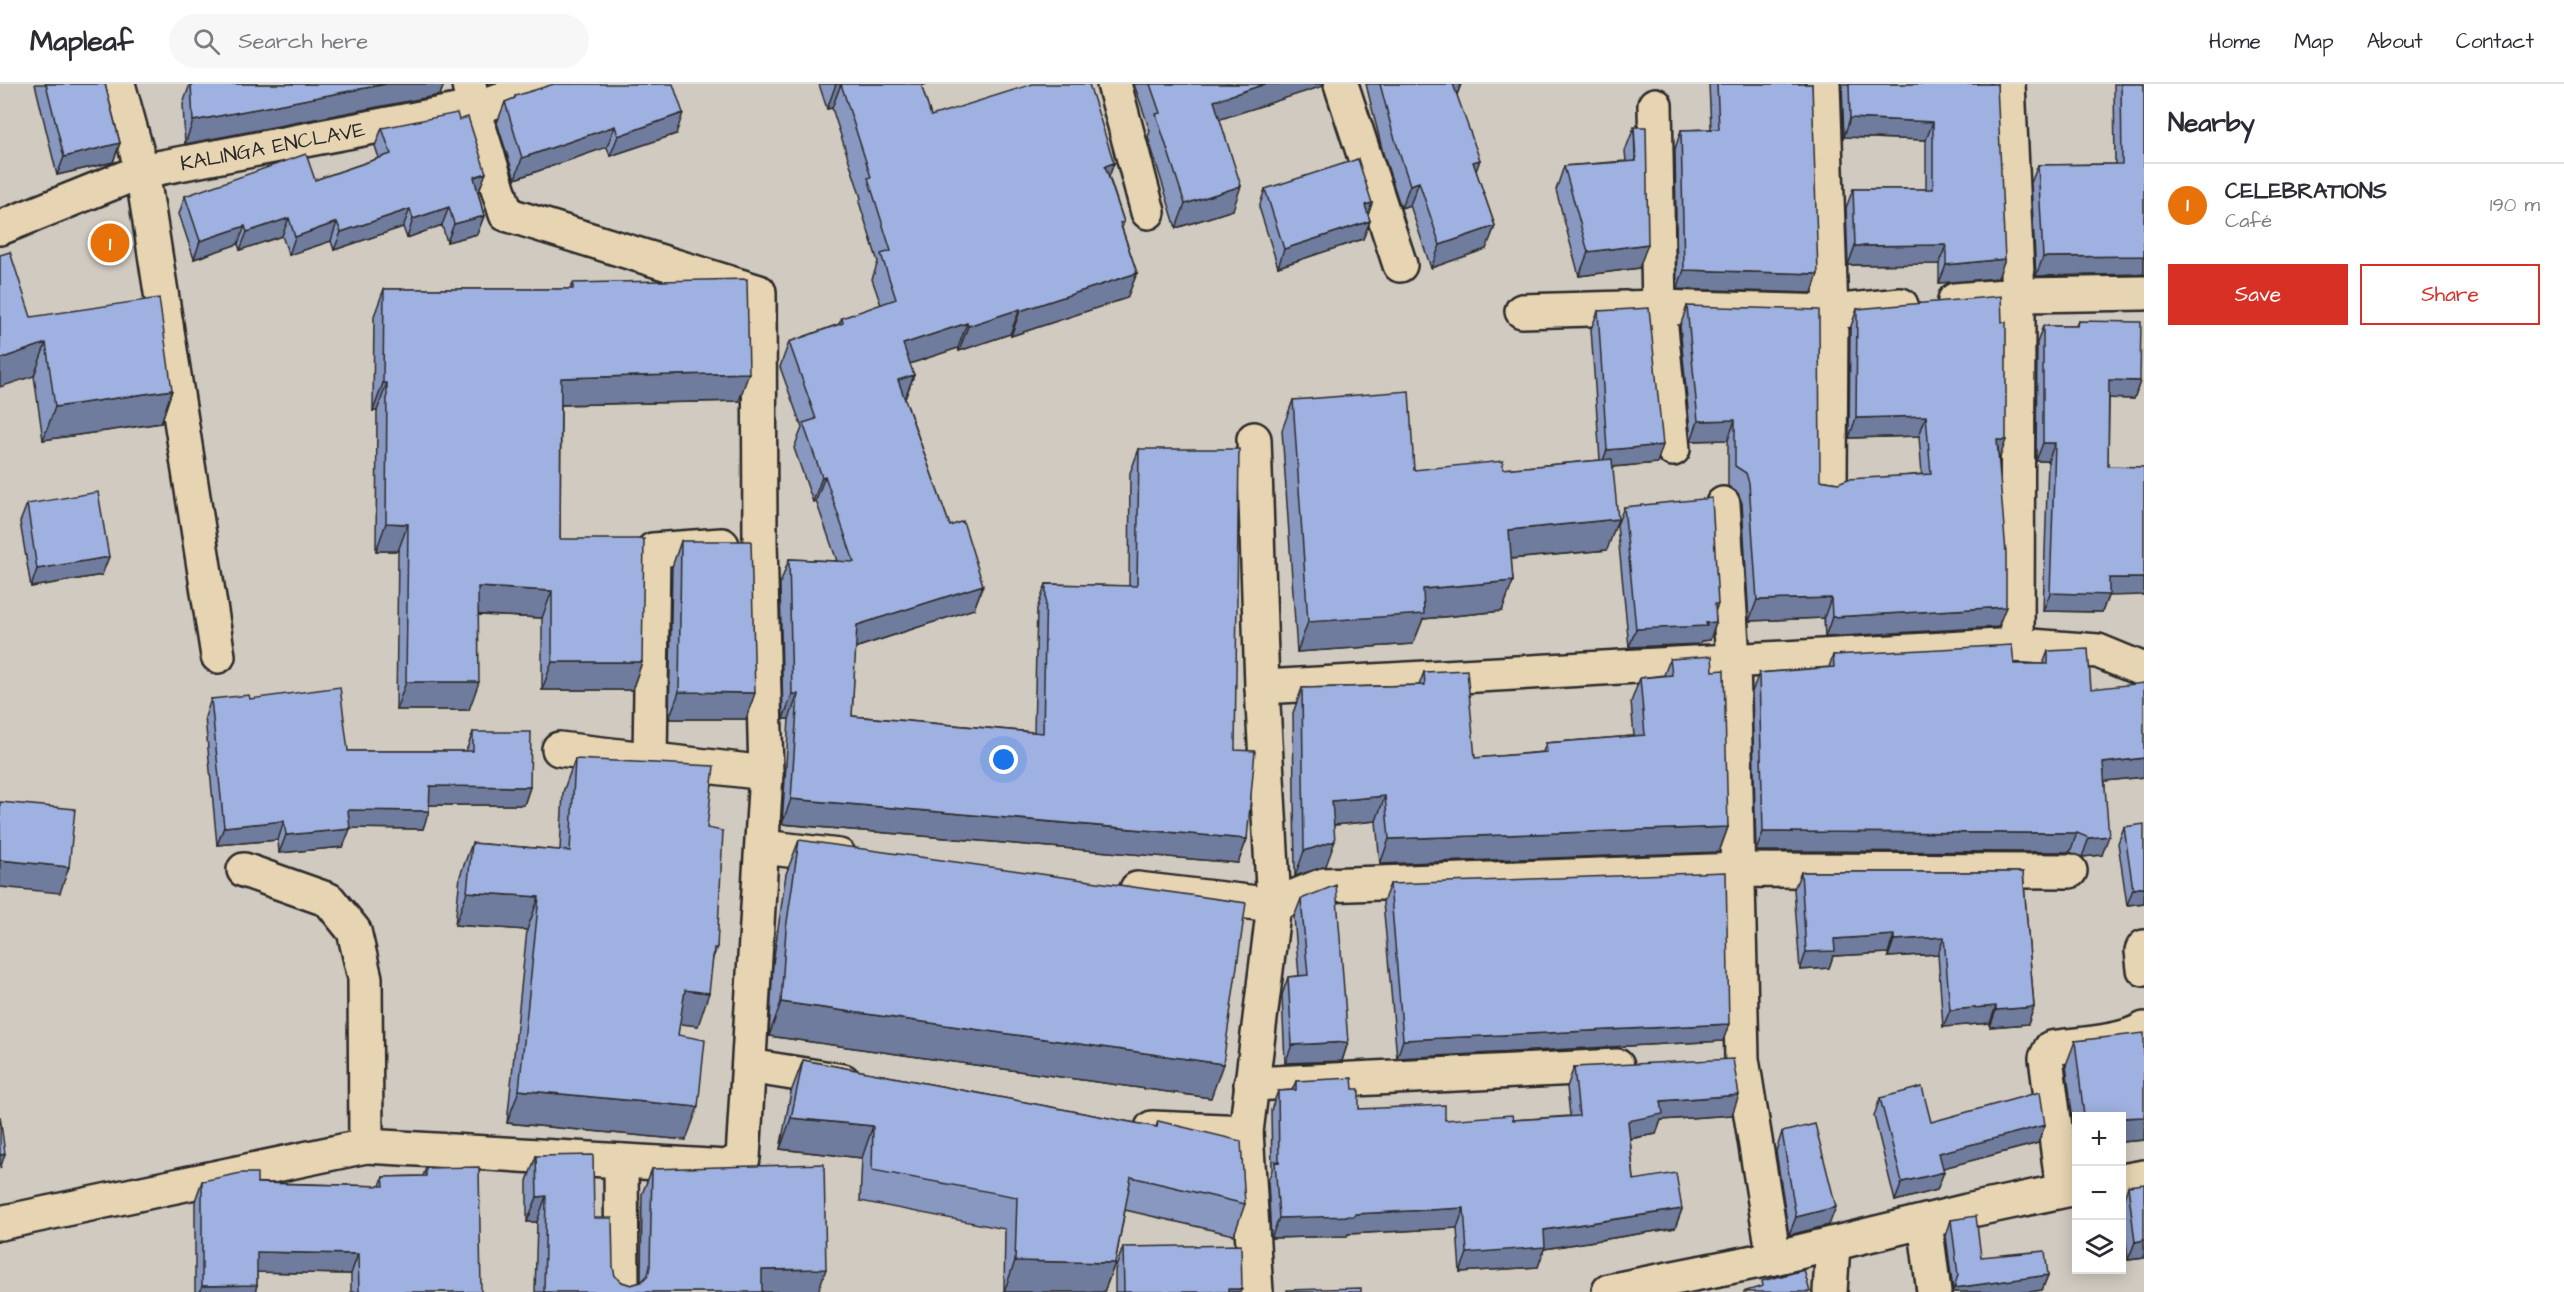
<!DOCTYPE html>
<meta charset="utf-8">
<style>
body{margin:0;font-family:"Architects Daughter",sans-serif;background:#f7f7f7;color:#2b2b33}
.controls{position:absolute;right:18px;bottom:18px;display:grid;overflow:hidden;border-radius:0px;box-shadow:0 3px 15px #0003}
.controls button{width:54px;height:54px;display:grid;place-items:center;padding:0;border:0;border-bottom:2px solid #e1e1e2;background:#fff;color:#2b2b33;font:30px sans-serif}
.you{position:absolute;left:1004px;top:676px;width:21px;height:21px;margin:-15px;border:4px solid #fff;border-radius:50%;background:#1a73e8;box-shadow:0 0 0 9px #1a73e833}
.badge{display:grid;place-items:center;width:39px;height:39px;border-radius:50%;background:#d93025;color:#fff;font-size:20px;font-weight:700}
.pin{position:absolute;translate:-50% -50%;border:3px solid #fff;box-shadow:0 2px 6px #0006}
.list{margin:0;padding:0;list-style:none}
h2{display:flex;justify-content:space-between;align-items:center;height:78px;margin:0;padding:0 24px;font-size:26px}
h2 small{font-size:20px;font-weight:400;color:#7c7c81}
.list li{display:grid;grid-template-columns:39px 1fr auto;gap:18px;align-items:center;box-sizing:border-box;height:84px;padding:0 24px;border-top:2px solid #e1e1e2}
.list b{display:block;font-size:22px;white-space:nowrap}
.list p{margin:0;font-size:20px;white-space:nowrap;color:#7c7c81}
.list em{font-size:20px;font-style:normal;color:#7c7c81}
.actions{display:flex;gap:12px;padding:18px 24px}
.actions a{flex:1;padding:14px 0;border:2px solid #d93025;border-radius:0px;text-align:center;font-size:21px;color:#d93025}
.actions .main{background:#d93025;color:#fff}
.icon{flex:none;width:33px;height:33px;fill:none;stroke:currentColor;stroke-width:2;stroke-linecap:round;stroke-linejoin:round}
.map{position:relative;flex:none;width:2144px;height:1208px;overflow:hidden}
header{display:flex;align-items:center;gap:36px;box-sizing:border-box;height:84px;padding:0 30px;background:#fff;border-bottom:2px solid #e1e1e2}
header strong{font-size:28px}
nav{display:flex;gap:33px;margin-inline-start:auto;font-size:21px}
.search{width:420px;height:54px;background:#f7f7f7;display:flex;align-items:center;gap:15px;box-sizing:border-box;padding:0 21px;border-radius:33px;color:#7c7c81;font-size:22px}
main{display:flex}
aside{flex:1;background:#fff}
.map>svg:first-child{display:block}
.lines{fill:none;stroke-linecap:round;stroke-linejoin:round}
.minor-casing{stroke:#2b2b2b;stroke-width:38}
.minor{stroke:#e7d4b2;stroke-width:33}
.wall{fill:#8998c1;stroke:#2b2b2b;stroke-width:1.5}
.shaded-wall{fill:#6f7c9d;stroke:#2b2b2b;stroke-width:1.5}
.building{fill:#9fb1e0;stroke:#2b2b2b;stroke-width:1.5}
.labels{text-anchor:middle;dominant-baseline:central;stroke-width:4.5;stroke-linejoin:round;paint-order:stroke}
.street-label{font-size:21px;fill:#2b2b2b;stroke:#e7d4b2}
</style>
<header>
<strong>Mapleaf</strong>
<div class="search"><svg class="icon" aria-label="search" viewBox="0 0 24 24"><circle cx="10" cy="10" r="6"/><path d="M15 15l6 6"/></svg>Search here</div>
<nav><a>Home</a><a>Map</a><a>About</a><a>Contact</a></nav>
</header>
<main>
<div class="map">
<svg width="2144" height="1208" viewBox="0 0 2144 1208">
<rect width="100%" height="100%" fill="#d1cac0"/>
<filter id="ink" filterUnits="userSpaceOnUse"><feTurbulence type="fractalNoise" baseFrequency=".0167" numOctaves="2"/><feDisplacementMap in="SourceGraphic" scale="12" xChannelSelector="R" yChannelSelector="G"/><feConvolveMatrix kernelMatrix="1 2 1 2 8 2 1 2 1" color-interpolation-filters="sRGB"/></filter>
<g filter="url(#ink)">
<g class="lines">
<defs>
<g id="minor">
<path d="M118,0L142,87L218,572"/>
<path d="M1114,0L1148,128"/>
<path d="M1341,0L1400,181"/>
<path d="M1823,0L1831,228L1830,400"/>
<path d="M2008,0L2018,211L2017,561"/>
<path d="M1655,21L1659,223L1673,365"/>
<path id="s1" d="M0,144L142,87L473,24L553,0"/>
<path d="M1955,216L2018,211L2144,209"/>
<path d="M1522,227L1659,223L1831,228L1901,221"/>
<path d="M1254,355L1262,603L1274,821L1246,1048L1256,1208"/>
<path d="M1723,420L1733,576L1742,975L1774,1174"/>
<path d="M1262,603L2017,561L2098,567L2144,586"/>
<path d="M559,665L766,689"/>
<path d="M650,675L653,466L722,461"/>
<path d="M763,763L839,772"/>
<path d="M244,786L329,816L354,847L365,894L366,1062"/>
<path d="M1137,805L1274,821L1323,801L1739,786L2070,787"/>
<path d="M2144,863L2142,867L2144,885"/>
<path d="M749,982L843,997"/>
<path d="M1251,1000L1617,982"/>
<path d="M1152,1044L1246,1048"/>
<path d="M621,1077L622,1208"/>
<path d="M2122,1097L2144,1093"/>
<path d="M2063,1106L2046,974L2051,964C2078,960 2121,959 2144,945"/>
<path d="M1925,1138L1934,1208"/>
<path d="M0,1139L366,1062L727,1083L743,1074L766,689L760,458L759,208L506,130L473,24L469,0"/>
<path d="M1609,1207L1774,1174L1967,1127L2076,1104"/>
<path d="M1830,1208L1833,1160"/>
</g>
</defs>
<!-- minor casing -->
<use href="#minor" class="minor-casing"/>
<!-- minor -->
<use href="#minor" class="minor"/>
</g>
<!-- wall -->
<path class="wall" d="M35,0H105L120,59L113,78L57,91Z
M190,0H444L440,11L185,60L183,20Z
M819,0H927L921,2L931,32L1114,79L1109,92L1124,138L1122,144L1137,189L1127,214L1011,252L1010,250L959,267L958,264L909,280L914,291L905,315L950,442L983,501L974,525L855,564L852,632L1034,648L1037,525L1046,500L1129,502L1130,389L1139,365L1235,666L1247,755L1238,779L782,740L789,635H783L780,500L789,475L837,477L816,417L813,418L794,364L802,344L780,283L789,258L839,240L842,234L881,221L872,195L878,178L859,118L861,114L832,24L827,25Z
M1134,0H1324L1323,2L1220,35L1233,126L1176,144L1148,53L1150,47Z
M1366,0H1461L1457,11L1476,87L1495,142L1486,165L1431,184L1410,121L1401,124L1383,69Z
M1709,0H1812V209L1677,205L1675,65L1681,46L1711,45Z
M1842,0H1997L1998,194L1939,199V180L1848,181L1846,124L1853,105H1926V56L1844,53Z
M2114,0H2144V190L2036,192L2031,99L2038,81L2115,80Z
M515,12L676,50L610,72L607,63L515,95L497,39L505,18L514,15Z
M1634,43L1639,184L1579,192L1556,106L1564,82L1626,77L1625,67Z
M382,44L479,107L478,108L484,132L477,150L447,158L442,141L407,154L403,143L334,166L331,157L289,171L282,152L240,166L238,160L194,175L179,130L185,112L315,96L379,74L375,62Z
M1265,105L1372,119L1368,131L1370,137L1363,155L1278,183L1259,123Z
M573,199L739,317L561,321L560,455L642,578L632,606H542V534L478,531L469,626H396L398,467H376L377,327H373L374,232L384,205H570Z
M1687,222L1820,396L1838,399L1922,390L1919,352L1849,354L1850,245L1857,225L1999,376L1998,543L1825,553L1824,534L1749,537L1742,419L1738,409L1728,402V356L1691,357L1680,242Z
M1598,227L1657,379L1613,383L1607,466L1511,475L1513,497L1502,527L1423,535L1413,560L1297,568L1282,346L1293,316L1414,386L1503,385L1600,376L1591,245Z
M31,233L172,306L161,339L43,356L34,292Z
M2078,237L2140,297L2134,315L2109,314L2108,382V512L2102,528L2043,527L2048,377H2036L2037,259L2043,242H2076Z
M27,420L102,491L31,503L20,438Z
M1624,423L1718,520L1715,528L1716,538L1710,556L1701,557L1700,560L1629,563L1617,441Z
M681,457L746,635H669L672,483Z
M2048,567L2091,605L2144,693L2105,697L2102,771L2082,773L2070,768L1756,767L1752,608L1759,589L1829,583L1833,571L2014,580H2043Z
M1670,575L1728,743L1719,768L1380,780L1376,737L1334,741L1326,782L1295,792L1293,629L1302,604L1419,601L1424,588L1475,674L1543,668L1546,659L1634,652L1631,618L1640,594L1664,591Z
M211,615H250L348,667H466L473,648L530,703L524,721H429L423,745L350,744L343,763L279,769L278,756L217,761L205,633Z
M575,675L707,744L717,864L713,874L698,942L679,939L678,951L686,1056L507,1039L527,846L455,841L460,792L472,759L560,766L563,708Z
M2124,743L2144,819L2127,821L2118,759Z
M799,756L1211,1014L769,952L773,879L786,790Z
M1801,788H2023L2034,923L2028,940L1990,943V939L1943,943L1938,870L1888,873V869L1833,872L1829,884L1800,886L1794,805Z
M1390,800L1723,957L1397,974L1383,818Z
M1301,815L1348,958L1342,977L1285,979L1282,911L1288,893L1299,892L1294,833Z
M2075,957L2144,1056L2121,1058V1032H2076V1060L2066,981Z
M803,976L1156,1043L1158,1037L1245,1120L1234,1151L1125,1126L1115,1179L1104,1208H1004L1005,1145L860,1117L862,1074L780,1065L791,1008Z
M1574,983L1732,1031L1661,1036L1656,1050L1630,1055L1634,1096L1682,1125L1675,1144L1544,1165L1538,1183L1460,1188L1457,1144L1348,1150L1347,1152L1271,1154L1268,1097L1272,1086L1271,1026L1278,1007L1292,1006L1296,997L1353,1005L1359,1025L1445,1036H1513L1570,1032L1567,1003Z
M1880,1014L1931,1038L2045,1041L2038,1059L1943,1084L1937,1106L1895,1117L1874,1032Z
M1782,1048L1829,1141L1789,1151L1776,1067Z
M536,1072L594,1134L615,1192L622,1198L631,1201L641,1198L642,1110L652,1085L818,1208H535L537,1138H527V1097Z
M426,1084L481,1208H351V1190L257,1188V1201L255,1208H195V1117L202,1097L380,1102L383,1093L423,1092Z
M2128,1102L2144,1174L2128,1176L2122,1120Z
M1951,1136L1981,1173L2048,1191L2042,1206L2029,1208H1952L1953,1206L1946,1152Z
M1123,1163L1242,1205L1240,1208H1115V1186Z"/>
<!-- shaded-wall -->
<path class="shaded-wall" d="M386,0H444L440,11L185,60L193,37Z
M836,0H841L832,24L827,25Z
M1265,0H1324L1323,2L1205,40L1214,17Z
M1450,0H1461L1455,16Z
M683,29L676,50L610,72L618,52Z
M1850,34L1933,38L1926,56L1844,53Z
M615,42L607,63L515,95L522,74Z
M120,59L113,78L57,91L64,73Z
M1480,76L1472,99L1473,78Z
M1114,79L1105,104V82Z
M486,89L479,107L467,111L474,93Z
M1419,98L1410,121L1401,124L1410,101Z
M1241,102L1233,126L1176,144L1185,120Z
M1372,119L1366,137L1365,121Z
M449,123L442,141L407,154L413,135Z
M410,125L403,143L334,166L341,148Z
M484,132L477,150L447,158L454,140Z
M289,134L282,152L240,166L247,148Z
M1370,137L1363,155L1278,183L1284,165Z
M337,138L331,157L289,171L295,153Z
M245,142L238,160L194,175L200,157Z
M1495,142L1486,165L1431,184L1440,161Z
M1648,160L1639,184L1579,192L1588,168Z
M1946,161L1939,180L1848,181L1855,162Z
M2144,172V190L2036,192L2043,173Z
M2005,175L1998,194L1939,199L1946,181Z
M1684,186L1818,190L1812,209L1677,205Z
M1137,189L1127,214L1011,252L1020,227Z
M1020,225L1010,250L959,267L968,242Z
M967,239L958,264L894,285L903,260Z
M46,259L34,292L0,303V275Z
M749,289L739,317L551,321L561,294Z
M914,291L904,316L898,296Z
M2109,296L2140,297L2134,315L2103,314Z
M383,299H387L377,327H373Z
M172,306L161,339L43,356L55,323Z
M1926,332L1919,352L1849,354L1856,334Z
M1735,336L1728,356L1691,357L1698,337Z
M1997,356H2006L1999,376Z
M2043,359H2055L2048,377H2036Z
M1663,361L1657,379L1600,384L1607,366Z
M825,392L816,417L813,418L822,393Z
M1618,435L1607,466L1498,476L1509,446Z
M386,439L408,440L398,467H376Z
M109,473L102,491L31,503L37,485Z
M2109,494H2144V511L2108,512L2102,528L2043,527L2050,509Z
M1513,497L1502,527L1423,535L1413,560L1297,568L1308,538L1423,505Z
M983,501L974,525L848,566L857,541Z
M478,503L552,507L542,534L468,530Z
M1831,514L1824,534L1749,537L1757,516Z
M2006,523L1998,543L1825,553L1832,533Z
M1716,538L1710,556L1701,557L1700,560L1629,563L1636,545Z
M552,578H642L632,606H542Z
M406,598H479L469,626H396Z
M679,608L755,609L746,635H669Z
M792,610H798L789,635H783Z
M2144,674V693L2096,698L2103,679Z
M430,702L530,703L524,721H423Z
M1385,712L1376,737L1323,742L1332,717Z
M791,715L1247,755L1238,779L782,740Z
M348,726L429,727L423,745L342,744Z
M284,737L278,756L217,761L224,743Z
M1728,743L1719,768L1380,780L1389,755Z
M350,745L343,763L279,769L286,751Z
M1763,748L2077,749L2070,768L1756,767Z
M2109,752L2102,771L2082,773L2089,754Z
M1335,757L1326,782L1295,792L1304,767Z
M0,776L69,783L60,809L0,803Z
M2144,803V819L2127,821L2133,805Z
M467,808L539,813L527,846L455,841Z
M1894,851L1888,869L1833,872L1829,884L1800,886L1806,868L1834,855Z
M1944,853L1938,870L1888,873L1894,856Z
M685,906L709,909L698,942L673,939Z
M781,918L1223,980L1211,1014L769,952Z
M1996,922L1990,939L1943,943L1950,926Z
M2034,923L2028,940L1990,943L1996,926Z
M1729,940L1723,957L1397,974L1403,956Z
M1348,958L1342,977L1285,979L1292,961Z
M519,1006L698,1023L686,1056L507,1039Z
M1739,1011L1732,1031L1661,1036L1656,1050L1621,1056L1628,1037L1661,1017Z
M2144,1033V1056L2121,1058V1034Z
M791,1034L873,1042L862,1074L780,1065Z
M2045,1041L2038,1059L1932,1087L1939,1069Z
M5,1070L0,1085V1071Z
M1944,1088L1937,1106L1895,1117L1902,1098Z
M546,1112L537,1138H527L537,1113Z
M1836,1123L1829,1141L1789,1151L1796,1133Z
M1464,1124L1457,1144L1348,1150L1347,1152L1271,1154L1279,1134Z
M1682,1125L1675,1144L1544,1165L1538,1183L1460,1188L1467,1169L1544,1146Z
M2144,1156V1174L2128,1176L2135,1158Z
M257,1168L358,1170L351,1190L250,1188Z
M1015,1177L1115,1179L1104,1208H1004Z
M826,1185L818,1208H754L762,1186Z
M2048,1191L2042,1206L2029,1208H1952L1954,1204Z
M257,1201L255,1208H200L202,1202Z
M1228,1205H1242L1240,1208H1227Z"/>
<!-- building -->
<path class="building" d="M46,0H105L120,59L64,73Z
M191,0H386L193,37Z
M554,0H673L683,29L618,52L615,42L522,74L505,18L515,14V12Z
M841,0H921L931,32L1033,0H1089L1114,79L1105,82L1124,138L1120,139L1137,189L1020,227V225L968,242L967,239L903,260L914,291L898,296L950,442L963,437L983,501L857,541L852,632L1043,649L1046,500L1137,502L1139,365H1239L1235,666L1255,667L1247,755L791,715L798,610H792L789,475L854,478L825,392L822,393L803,339L816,335L789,258L843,239L842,234L896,215L881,170L891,167L868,94L871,93Z
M1150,0H1265L1214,17L1241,102L1185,120L1156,30L1160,29Z
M1380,0H1453L1480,76L1473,78L1495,142L1440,161L1419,98L1410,101L1392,46Z
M1717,0H1812L1818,190L1684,186L1681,46L1719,45Z
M1849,0H1997L2005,175L1946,181V161L1855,162L1853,105H1933V38L1850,34Z
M2121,0H2144V172L2043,173L2038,81L2122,80Z
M457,29L459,36L468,33L486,89L474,93L484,132L454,140L449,123L413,135L410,125L341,148L337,138L295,153L289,134L247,148L245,142L200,157L185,112L306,70L315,96L391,70L382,44Z
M1634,43H1646L1648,160L1588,168L1564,82L1636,77Z
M1358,75L1372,119L1365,121L1370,137L1284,165L1265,105Z
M10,168L31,233L159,214L172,306L55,323L46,259L0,275V171Z
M747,195L749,289L561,294L560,455H644L642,578H552V507L478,503L479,598H406L408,440L386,439L387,299H383L384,205H573V199Z
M2001,212L2002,238H2006V356H1997L2006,469V523L1832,533L1831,514L1757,516L1749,399L1746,389L1735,382V336L1698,337L1687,222L1819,226L1820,396L1838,399L1848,395L1931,390L1926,332L1856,334L1857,225Z
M1649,224L1663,361L1607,366L1598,227Z
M2078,237L2141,238L2140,297L2109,296L2108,382L2144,383V494H2109V511L2050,509L2055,359H2043V242H2077Z
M1409,307L1414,386L1503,377V385L1612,375L1618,435L1509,446L1513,497L1423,505L1424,530L1308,538L1293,316Z
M98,408L109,473L37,485L27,420Z
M1712,414L1718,520H1715L1716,538L1706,539L1707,542L1636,545L1624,423Z
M681,457H751L755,609L679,608Z
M2012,561L2014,580H2048V567L2088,565L2091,605L2144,599V674L2103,679L2109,752L2089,754L2077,749L1763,748L1759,589L1834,583L1833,571Z
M1712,572L1713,587L1724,586L1728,743L1389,755L1385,712L1332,717L1335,757L1304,767L1302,604L1425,601L1424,588L1467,586L1475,674L1547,668L1546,659L1645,651L1640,594L1672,591L1670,575Z
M340,603L348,667H473V648H531L530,703L430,702L429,727L348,726L350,745L286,751L284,737L224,743L211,615L249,611L250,615Z
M575,675L714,682L707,744L723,747L717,864H714L709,909L685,906L678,951L705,956L698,1023L519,1006L539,813L467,808L472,759L570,767Z
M0,718L75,725L69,783L0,776Z
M2144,740V803L2133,805L2124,743Z
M799,756L1246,819L1223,980L781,918L786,845Z
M1726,788L1729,940L1403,956L1390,800Z
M1801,788H2023L2034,923L1996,926V922L1950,926L1944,853L1894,856V851L1834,855L1835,867L1806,868Z
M1336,801L1348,958L1292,961L1288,893L1308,891L1301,815Z
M2144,949V1033L2121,1034V1032H2084L2075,957Z
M1733,975L1739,1011L1661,1017L1663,1030L1628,1037L1634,1096L1676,1089L1682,1125L1544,1146L1545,1163L1467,1169L1464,1124L1355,1130V1132L1279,1134L1275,1077L1279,1078L1278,1007L1296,1006V997L1352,994L1353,1005H1359V1025L1445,1021V1036L1512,1031L1513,1036L1579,1032L1574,983Z
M803,976L1157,1043L1158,1037L1241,1057L1245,1120L1131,1093L1115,1179L1015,1177L1017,1113L872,1086L873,1042L791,1034Z
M1922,1003L1931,1038L2040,1008L2045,1041L1939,1069L1944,1088L1902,1098L1880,1014Z
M0,1032L5,1070L0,1071Z
M1815,1040L1836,1123L1796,1133L1782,1048Z
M593,1071L594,1134H612L613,1183L615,1192L622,1198L631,1201L641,1198L648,1191L650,1183L652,1085L824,1080L826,1185L762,1186V1208H544L546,1112L537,1113L536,1072Z
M479,1083L481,1208H359L358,1170L257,1168V1201L202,1202V1097L241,1089H257V1099L384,1102L383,1093L426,1092V1084Z
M2144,1100V1156L2135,1158L2128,1102Z
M1976,1132L1981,1173L2045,1167L2048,1191L1954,1204L1958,1191L1951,1136Z
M1241,1161L1242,1205H1228V1208H1124L1123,1163Z
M1804,1186L1810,1208H1743L1763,1202L1762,1197Z
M1361,1204V1208H1287V1206Z"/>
</g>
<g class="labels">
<!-- street labels -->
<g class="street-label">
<text stroke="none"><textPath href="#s1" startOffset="286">KALINGA ENCLAVE</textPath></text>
</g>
</g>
</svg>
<div class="controls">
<button>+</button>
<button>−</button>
<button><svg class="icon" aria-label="layers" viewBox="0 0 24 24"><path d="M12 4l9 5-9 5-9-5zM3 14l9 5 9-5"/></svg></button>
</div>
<div class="you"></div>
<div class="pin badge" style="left:110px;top:159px;background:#e8710a">1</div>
</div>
<aside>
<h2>Nearby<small></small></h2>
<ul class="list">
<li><span class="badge" style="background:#e8710a">1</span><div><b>CELEBRATIONS</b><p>Café</p></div><em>190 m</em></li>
</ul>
<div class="actions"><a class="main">Save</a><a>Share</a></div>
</aside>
</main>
